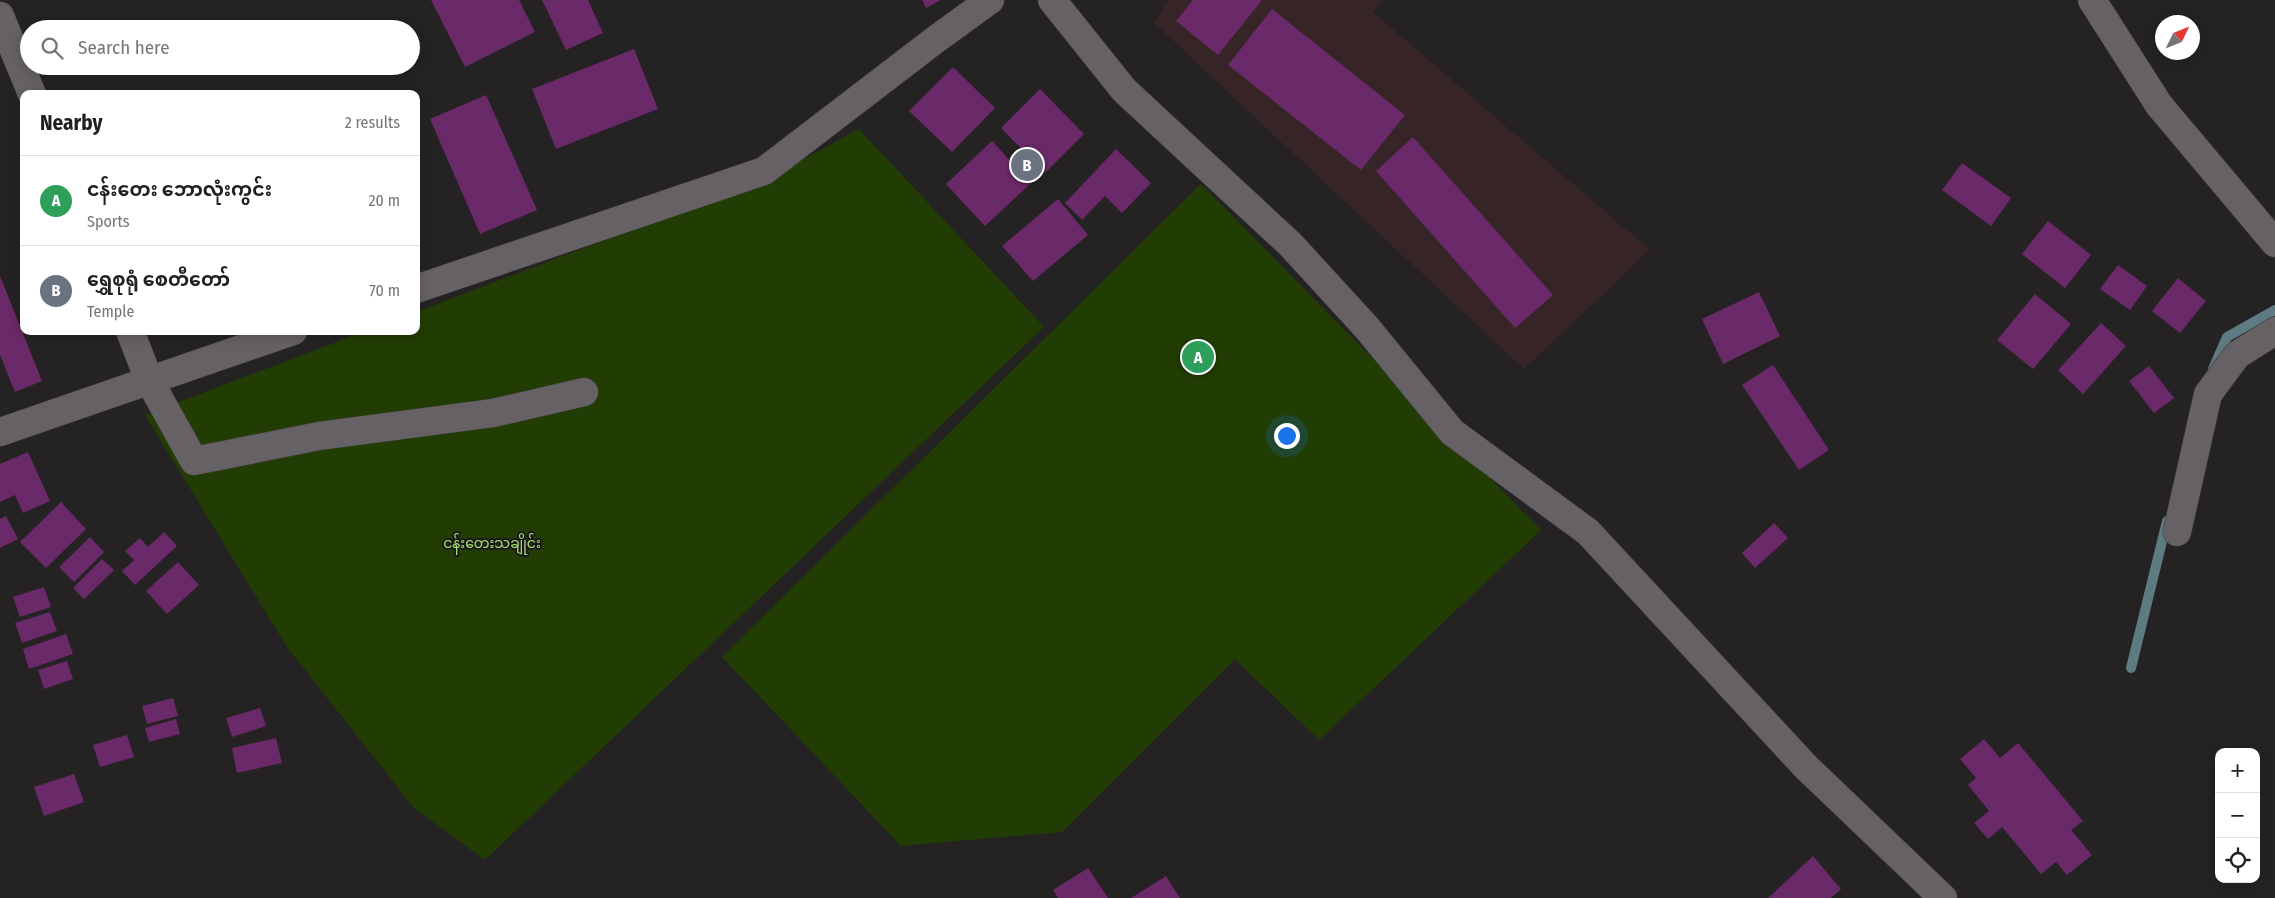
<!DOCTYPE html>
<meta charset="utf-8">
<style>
body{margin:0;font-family:"Fira Sans Condensed","Noto Sans Myanmar",sans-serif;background:#f6f6f6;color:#202124}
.controls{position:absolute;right:15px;bottom:15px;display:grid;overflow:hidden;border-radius:10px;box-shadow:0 2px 12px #0003}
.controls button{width:45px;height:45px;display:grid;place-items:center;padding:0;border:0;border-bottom:1px solid #e0e0e0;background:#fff;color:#202124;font:25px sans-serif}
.compass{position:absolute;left:2155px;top:15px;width:45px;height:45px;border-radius:50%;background:#fff;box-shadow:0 2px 12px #0003;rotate:47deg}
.you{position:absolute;left:1286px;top:435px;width:18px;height:18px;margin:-12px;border:4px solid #fff;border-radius:50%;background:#1a73e8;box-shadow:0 0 0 8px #1a73e833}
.badge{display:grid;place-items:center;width:32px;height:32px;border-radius:50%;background:#1a73e8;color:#fff;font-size:16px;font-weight:700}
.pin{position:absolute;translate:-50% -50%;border:2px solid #fff;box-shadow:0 1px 5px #0006}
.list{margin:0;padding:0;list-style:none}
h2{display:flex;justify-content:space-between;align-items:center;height:65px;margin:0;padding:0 20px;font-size:21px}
h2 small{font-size:16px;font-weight:400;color:#757577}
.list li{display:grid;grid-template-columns:32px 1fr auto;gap:15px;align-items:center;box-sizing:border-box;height:90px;padding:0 20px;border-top:1px solid #e0e0e0}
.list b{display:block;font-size:19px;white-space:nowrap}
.list p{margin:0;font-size:16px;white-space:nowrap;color:#757577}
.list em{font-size:16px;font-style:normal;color:#757577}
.icon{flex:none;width:28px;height:28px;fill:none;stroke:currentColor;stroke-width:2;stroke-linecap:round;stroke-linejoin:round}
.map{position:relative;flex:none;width:2275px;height:898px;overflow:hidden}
.search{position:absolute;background:#fff;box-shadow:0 2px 12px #0003;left:20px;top:20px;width:400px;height:55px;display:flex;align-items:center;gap:12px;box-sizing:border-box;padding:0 18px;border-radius:28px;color:#757577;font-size:19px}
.panel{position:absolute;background:#fff;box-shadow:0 2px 12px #0003;left:20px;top:90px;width:400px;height:245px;border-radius:10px}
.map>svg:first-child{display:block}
.education{fill:#372427}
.green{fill:#223d03}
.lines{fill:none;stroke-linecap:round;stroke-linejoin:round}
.stream{stroke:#5d7b81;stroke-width:10}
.building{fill:#6a2968}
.minor-casing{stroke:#413e40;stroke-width:29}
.minor{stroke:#656165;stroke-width:28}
.labels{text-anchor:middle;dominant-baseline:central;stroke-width:4;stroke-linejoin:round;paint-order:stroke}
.park-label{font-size:14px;fill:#a6e071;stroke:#1b181b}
</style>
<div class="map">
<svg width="2275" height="898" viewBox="0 0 2275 898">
<rect width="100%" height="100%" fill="#252224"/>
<!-- education -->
<path class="education" d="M1168,0H1382L1373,12L1650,250L1524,369L1154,23Z"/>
<!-- green -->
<path class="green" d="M859,129L1044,327L485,860L414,808L287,647L145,415L365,331H416V312L772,177Z
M1201,184L1541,530L1319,740L1235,659L1062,832L901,846L722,657Z"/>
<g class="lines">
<!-- stream -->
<path class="stream" d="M2213,369L2227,337L2275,310
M2131,668L2167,521"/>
</g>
<!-- building -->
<path class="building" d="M431,0H519L535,32L465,67Z
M542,0H588L603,33L566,50Z
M922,0H941L926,8Z
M1193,0H1262L1218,55L1176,21Z
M1272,9L1405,115L1361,170L1228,65Z
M634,49L658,109L556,149L532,89Z
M953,67L995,108L952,152L909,111Z
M1040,89L1084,134L1045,173L1001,128Z
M486,95L537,210L480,234L430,119Z
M1413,137L1553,295L1515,328L1376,171Z
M992,141L1031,183L985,226L946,184Z
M1116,149L1151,183L1122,213L1105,196L1082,220L1065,203Z
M1962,163L2011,198L1991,226L1942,190Z
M1058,199L1088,235L1033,281L1002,246Z
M2048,221L2091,255L2065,288L2022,254Z
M2118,265L2147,286L2130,310L2100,289Z
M0,276L42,381L15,392L0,355Z
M2178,278L2206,301L2180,333L2152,311Z
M1759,292L1780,336L1723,364L1702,319Z
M2035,294L2071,324L2033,369L1997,340Z
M2101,323L2126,346L2083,394L2058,370Z
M1773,365L1829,450L1799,470L1742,385Z
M2149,366L2174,398L2154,413L2129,381Z
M28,452L50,501L23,513L15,495L0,502V464Z
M61,502L86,529L46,568L20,542Z
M6,516L18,539L0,548V519Z
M1774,523L1788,538L1755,568L1742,553Z
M164,532L177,546L135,585L122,571L134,560L125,551L140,538L148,547Z
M90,537L104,552L74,582L59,567Z
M102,559L114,570L84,599L73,588Z
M178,562L199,585L167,614L146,591Z
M44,587L51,607L20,617L13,597Z
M50,612L57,631L22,643L15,623Z
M66,634L73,654L29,669L23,649Z
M67,661L73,679L44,689L38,670Z
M173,698L178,716L147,724L142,706Z
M260,708L266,726L232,737L226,718Z
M176,719L180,734L149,742L145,728Z
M127,735L134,757L100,767L93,745Z
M276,738L282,763L237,773L232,748Z
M1984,739L2000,758L2018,743L2083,821L2071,830L2092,855L2067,875L2056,862L2041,874L2002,827L1988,839L1974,823L1989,811L1968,785L1976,778L1960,759Z
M74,774L84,802L44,816L34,787Z
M1813,856L1841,889L1831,898H1768Z
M1088,868L1108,898H1058L1053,890Z
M1166,876L1180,898H1131Z"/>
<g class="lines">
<defs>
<path id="minor" d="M1052,0L1124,90L1291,245L1367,328L1452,432L1588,532L1806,767L1943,898
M2092,0L2159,105L2275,243
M0,16L32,94
M416,289L764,171L935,40L990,0
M130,331L149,380L194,461L319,436L493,413L584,392
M0,432L293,331
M2177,532L2208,394L2237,355L2275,331"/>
</defs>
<!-- minor casing -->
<use href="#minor" class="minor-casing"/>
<!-- minor -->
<use href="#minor" class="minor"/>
</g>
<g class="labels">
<!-- park labels -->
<g class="park-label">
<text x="492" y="543">ငန်းတေးသချိုင်း</text>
</g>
</g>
</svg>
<div class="controls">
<button>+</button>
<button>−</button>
<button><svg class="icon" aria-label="locate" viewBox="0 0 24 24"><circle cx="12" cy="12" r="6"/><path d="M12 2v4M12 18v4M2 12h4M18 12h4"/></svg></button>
</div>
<svg class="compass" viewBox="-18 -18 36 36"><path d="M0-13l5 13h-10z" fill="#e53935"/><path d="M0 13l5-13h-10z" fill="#757577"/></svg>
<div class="you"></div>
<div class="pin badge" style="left:1198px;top:357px;background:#2e9e5b">A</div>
<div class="pin badge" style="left:1027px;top:165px;background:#6b7280">B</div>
<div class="search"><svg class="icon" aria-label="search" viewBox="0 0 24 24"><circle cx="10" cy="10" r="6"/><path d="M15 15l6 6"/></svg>Search here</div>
<section class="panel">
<h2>Nearby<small>2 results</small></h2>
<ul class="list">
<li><span class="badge" style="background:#2e9e5b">A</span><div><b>ငန်းတေး ဘောလုံးကွင်း</b><p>Sports</p></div><em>20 m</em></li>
<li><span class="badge" style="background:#6b7280">B</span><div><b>ရွှေစုရုံ စေတီတော်</b><p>Temple</p></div><em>70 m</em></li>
</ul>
</section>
</div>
